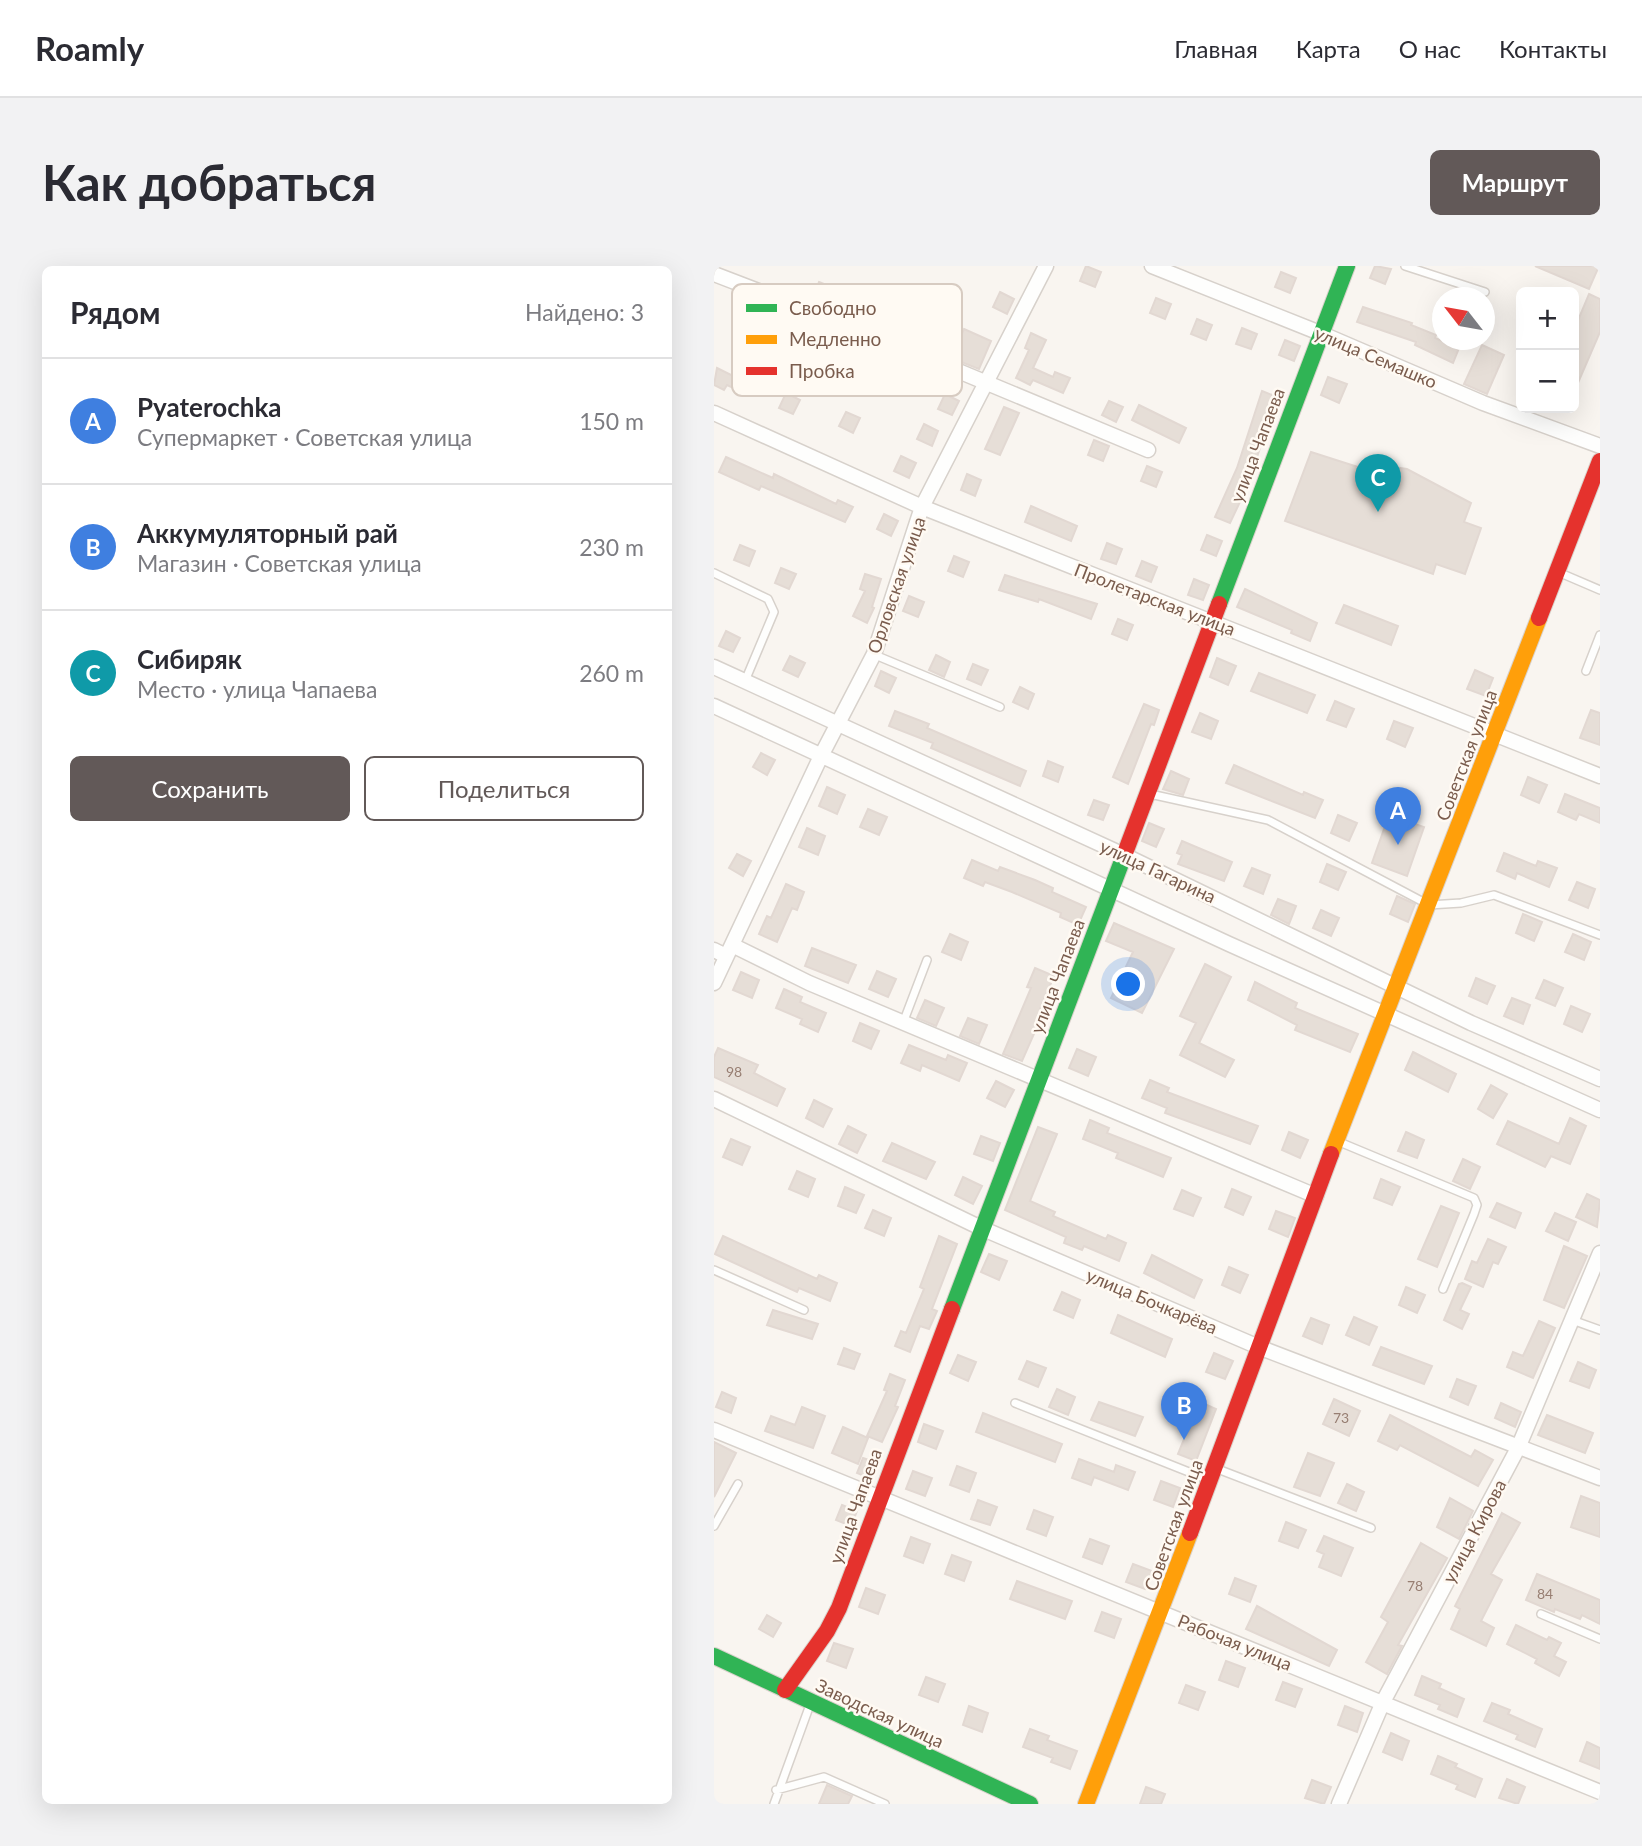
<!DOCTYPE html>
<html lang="ru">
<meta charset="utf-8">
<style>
body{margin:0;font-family:Lato,sans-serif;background:#f2f2f3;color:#2b2b33}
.controls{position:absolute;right:21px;top:21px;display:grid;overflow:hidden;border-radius:10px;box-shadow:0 7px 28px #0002}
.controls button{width:63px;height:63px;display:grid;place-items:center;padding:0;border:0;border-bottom:2px solid #e1e1e2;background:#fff;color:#2b2b33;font:35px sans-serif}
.compass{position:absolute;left:718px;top:21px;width:63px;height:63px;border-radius:50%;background:#fff;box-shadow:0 7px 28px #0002;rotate:301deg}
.you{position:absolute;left:415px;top:719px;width:24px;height:24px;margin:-18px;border:5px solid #fff;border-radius:50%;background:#1a73e8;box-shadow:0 0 0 10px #1a73e833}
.badge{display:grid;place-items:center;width:46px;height:46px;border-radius:50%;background:#625958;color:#fff;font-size:23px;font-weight:700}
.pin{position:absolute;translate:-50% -58px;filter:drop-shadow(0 2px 4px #0008)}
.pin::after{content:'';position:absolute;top:37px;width:24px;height:21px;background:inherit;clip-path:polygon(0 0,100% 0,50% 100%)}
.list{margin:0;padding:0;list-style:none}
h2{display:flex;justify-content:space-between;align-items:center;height:91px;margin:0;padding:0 28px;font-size:30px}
h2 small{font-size:23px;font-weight:400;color:#7c7c81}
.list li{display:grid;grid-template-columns:46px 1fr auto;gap:21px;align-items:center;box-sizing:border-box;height:126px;padding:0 28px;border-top:2px solid #e1e1e2}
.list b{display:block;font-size:26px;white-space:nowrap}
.list p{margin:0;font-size:23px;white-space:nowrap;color:#7c7c81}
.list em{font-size:23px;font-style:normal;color:#7c7c81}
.actions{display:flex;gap:14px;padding:21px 28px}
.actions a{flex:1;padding:16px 0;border:2px solid #625958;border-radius:10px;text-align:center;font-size:24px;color:#625958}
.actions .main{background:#625958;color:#fff}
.map{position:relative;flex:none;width:886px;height:1538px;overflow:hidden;border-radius:10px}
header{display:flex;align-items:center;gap:42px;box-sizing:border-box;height:98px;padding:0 35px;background:#fff;border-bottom:2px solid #e1e1e2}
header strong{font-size:33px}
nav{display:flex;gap:38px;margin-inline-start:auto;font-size:24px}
.intro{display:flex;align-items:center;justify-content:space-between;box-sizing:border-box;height:168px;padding:0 42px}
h1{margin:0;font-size:49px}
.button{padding:18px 32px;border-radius:10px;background:#625958;color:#fff;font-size:24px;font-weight:700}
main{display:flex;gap:42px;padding:0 42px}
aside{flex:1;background:#fff;border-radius:10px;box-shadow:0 7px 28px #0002}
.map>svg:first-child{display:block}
.building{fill:#e6ded7;stroke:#e2d8d2;stroke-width:2}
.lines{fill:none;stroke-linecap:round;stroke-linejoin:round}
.lane-casing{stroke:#d7d1cb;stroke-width:10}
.street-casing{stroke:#d7d1cb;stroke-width:17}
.fast-casing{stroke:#d9d2cb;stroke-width:18}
.slow-casing{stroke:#d9d2cb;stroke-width:18}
.jam-casing{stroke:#d9d2cb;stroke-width:18}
.lane{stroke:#fefefd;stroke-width:7}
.street{stroke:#fefefd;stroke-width:14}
.fast{stroke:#30b455;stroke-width:16}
.slow{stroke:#ff9f0a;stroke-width:16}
.jam{stroke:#e5322d;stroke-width:16}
.labels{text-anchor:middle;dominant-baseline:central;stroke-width:5;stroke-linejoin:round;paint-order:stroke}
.number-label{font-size:14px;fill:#977e72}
.street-label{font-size:18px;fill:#7a5c4d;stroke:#fffaf3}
.key{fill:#fffaf3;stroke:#d7cbc1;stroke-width:2}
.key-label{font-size:19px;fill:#7a5c4d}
</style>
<header>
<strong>Roamly</strong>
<nav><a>Главная</a><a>Карта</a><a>О нас</a><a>Контакты</a></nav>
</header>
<div class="intro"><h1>Как добраться</h1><a class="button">Маршрут</a></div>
<main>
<aside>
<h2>Рядом<small>Найдено: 3</small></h2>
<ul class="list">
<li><span class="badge" style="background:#3f7fe0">A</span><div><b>Pyaterochka</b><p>Супермаркет · Советская улица</p></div><em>150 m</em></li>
<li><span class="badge" style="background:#3f7fe0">B</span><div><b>Аккумуляторный рай</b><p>Магазин · Советская улица</p></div><em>230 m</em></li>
<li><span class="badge" style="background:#0f9aa8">C</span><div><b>Сибиряк</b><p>Место · улица Чапаева</p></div><em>260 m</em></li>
</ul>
<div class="actions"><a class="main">Сохранить</a><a>Поделиться</a></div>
</aside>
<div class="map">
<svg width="886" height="1538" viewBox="0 0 886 1538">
<rect width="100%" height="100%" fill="#f9f5f0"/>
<!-- building -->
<path class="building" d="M372,0L387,6L381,21L366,15Z
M661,0L677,3L671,18L656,12Z
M821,0H885L875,23Z
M567,6L582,12L576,27L561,21Z
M105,16L120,22L114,37L99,32Z
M286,26L300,33L293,48L279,41Z
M875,28L886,33V66L860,126V64Z
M442,32L457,38L451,53L436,47Z
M649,41L698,57L697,59L722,69L721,72L745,82L739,97L701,79L702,76L643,56Z
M483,53L498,59L492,74L477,68Z
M528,62L543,68L537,83L522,78Z
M250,63L277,75L265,103L237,92Z
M317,67L332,74L319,102L339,111L341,106L356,112L349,127L319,114L316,119L302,112L315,84L311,82Z
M571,74L586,80L580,95L565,89Z
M768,79L790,89L773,128L750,118Z
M3,102L25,113L28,107L42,114L35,129L13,119L10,124L0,119Z
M614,111L633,118L625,137L607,129Z
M548,125L563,131L533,221L516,257L501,251L523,202Z
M72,127L86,134L79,148L65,142Z
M231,128L245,135L238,149L224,143Z
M395,135L409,141L402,156L388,149Z
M425,139L472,162L465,177L418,154Z
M290,141L305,147L286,189L271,183Z
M132,146L146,152L139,167L125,160Z
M210,158L224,165L218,180L203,173Z
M380,174L395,180L389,195L374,189Z
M597,186L647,202L651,197L693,203L757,237L750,256L767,262L751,308L722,298L719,308L571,255Z
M187,190L202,197L195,212L180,205Z
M12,191L59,212L60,208L122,238L124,234L139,241L131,256L47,220L45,224L5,206Z
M433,200L448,206L442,221L427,215Z
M253,208L267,214L261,230L247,224Z
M317,240L363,260L357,275L311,256Z
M170,248L184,255L177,270L163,263Z
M493,269L508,275L502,290L487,284Z
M393,277L408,283L402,298L387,293Z
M26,279L41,285L35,300L20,294Z
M240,290L255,296L249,311L234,305Z
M428,295L443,301L437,316L422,310Z
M67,302L82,308L75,323L61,317Z
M151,308L167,313L158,341L160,342L153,357L139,350L151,325L146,323Z
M291,309L383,338L377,353L325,333L324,336L285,324Z
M480,313L495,319L489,334L474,329Z
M531,323L603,357L596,375L577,367L578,364L523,341Z
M195,330L210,336L204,351L189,345Z
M630,339L684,360L677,379L622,357Z
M404,353L419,359L413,374L398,368Z
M12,365L26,372L19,386L5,380Z
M222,389L236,396L230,411L215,404Z
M76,390L91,397L84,411L69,404Z
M503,392L522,400L514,419L496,411Z
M259,398L274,404L267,419L253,413Z
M761,404L779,412L772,430L753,423Z
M167,405L182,412L175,427L161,420Z
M545,407L601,429L593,447L537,425Z
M306,421L320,428L314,443L299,436Z
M621,435L640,443L632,461L613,454Z
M430,438L445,444L440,459L437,458L414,518L399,511Z
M877,444L886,447V479L866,472Z
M181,445L215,458L213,462L312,505L306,520L217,482L219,477L175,460Z
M486,447L504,455L497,473L478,466Z
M680,455L699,462L691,481L673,473Z
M47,487L61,494L53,509L39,501Z
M334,495L349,501L344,516L329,510Z
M520,499L589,529L590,526L609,534L601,552L512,517Z
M457,505L475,513L469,529L449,523Z
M814,511L833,519L825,537L807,529Z
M113,521L131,529L123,548L105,540Z
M851,528L886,542V557L865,548L862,554L844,546Z
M380,534L395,539L389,554L374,549Z
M154,543L173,551L165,569L146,561Z
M624,549L643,557L635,575L617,567Z
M675,549L710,561L693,610L658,597Z
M435,557L450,563L442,581L428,575Z
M93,562L111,570L104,589L85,581Z
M468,575L518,596L510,615L464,598L468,589L463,587Z
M790,587L822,600L824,595L843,602L835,621L803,607L801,613L783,605Z
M23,588L37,595L29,610L15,602Z
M258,594L284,605L286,601L321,614L339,622L338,626L372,641L364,659L346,651L347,647L298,626L271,616L269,620L250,612Z
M613,598L632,606L624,624L606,616Z
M538,602L556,609L549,628L530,620Z
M863,616L881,623L874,642L855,634Z
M72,618L90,626L83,644L78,642L63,676L45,668L53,650L57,652Z
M683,630L701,638L694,656L676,648Z
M564,633L582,640L575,658L557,649Z
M607,644L625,652L617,670L599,662Z
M809,648L828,656L820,675L802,667Z
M400,657L460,683L428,747L397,732L419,686L392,675Z
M236,668L254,676L247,694L228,686Z
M859,668L877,676L870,694L851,686Z
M98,682L142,699L134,717L91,700Z
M491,698L517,711L485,777L520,794L511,811L466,789L482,757L466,750Z
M321,702L340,710L326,743L330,745L308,795L289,788L317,722L313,721Z
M163,705L182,713L174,731L155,723Z
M27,706L45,714L38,732L19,724Z
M762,712L781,720L773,738L755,730Z
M830,714L849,722L841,740L822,732Z
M541,716L583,737L581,742L644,768L636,786L581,764L583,759L534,734Z
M70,723L88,731L86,736L112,747L104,766L86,758L88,753L62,742Z
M798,732L816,739L809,758L790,750Z
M211,734L230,742L222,760L203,752Z
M857,740L876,748L868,766L850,758Z
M254,752L273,759L265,778L246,770Z
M146,757L165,765L157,783L139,775Z
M195,779L232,794L234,789L253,797L245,815L208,799L206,805L187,797Z
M4,782L44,799L40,807L71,823L63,840L0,811V791Z
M363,783L382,791L374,810L355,802Z
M699,786L742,808L734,826L691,804Z
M436,814L455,822L453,826L544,860L536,878L451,847L453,842L428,832Z
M282,815L300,824L291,841L273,832Z
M777,819L793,828L779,852L764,843Z
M100,834L118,843L109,861L92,852Z
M856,852L872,860L856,898L837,890L831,901L783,878L794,855L845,878Z
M376,854L395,862L393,867L457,892L449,911L402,892L404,887L369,873Z
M134,860L152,869L143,887L125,878Z
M324,861L343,868L316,935L341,946L339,950L392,973L394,969L412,977L405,995L370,980L368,984L350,977L352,971L291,944Z
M575,866L594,874L586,892L568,884Z
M692,866L710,874L703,892L684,885Z
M267,870L286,877L279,895L260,888Z
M17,873L36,881L28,899L9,891Z
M178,877L221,896L212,913L169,895Z
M749,893L766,901L756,923L739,915Z
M83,905L101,913L94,931L75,923Z
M249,911L268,920L259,938L241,929Z
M667,913L686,921L678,939L660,932Z
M131,921L150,929L142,947L124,940Z
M518,923L537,931L529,949L511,941Z
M468,924L487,932L479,950L460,943Z
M873,928L886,934L883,961L862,951Z
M783,937L807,947L801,962L776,951Z
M727,940L745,947L723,1001L704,993Z
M159,944L177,952L170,970L151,962Z
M562,945L581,952L574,971L555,963Z
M841,947L862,956L854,975L832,965Z
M9,970L103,1013L105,1009L123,1017L116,1035L85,1022L83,1026L1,988Z
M225,970L243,978L218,1043L223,1045L215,1063L206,1060L196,1086L181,1080L187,1065L192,1067L210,1023L206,1021Z
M774,973L792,981L784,998L779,996L769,1021L751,1013L758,995L763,997Z
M850,980L873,990L850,1042L830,1034Z
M275,988L293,995L285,1014L267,1006Z
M438,989L488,1014L480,1032L430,1007Z
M515,1001L534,1009L526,1027L508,1019Z
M748,1017L757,1021L746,1044L755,1048L748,1063L730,1054L745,1018Z
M692,1021L711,1029L703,1047L685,1039Z
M348,1026L366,1034L359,1052L340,1044Z
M59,1044L104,1058L98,1073L53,1059Z
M404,1049L458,1073L451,1091L397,1067Z
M640,1051L663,1061L655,1079L632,1069Z
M597,1052L615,1059L608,1078L589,1070Z
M825,1055L841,1062L819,1112L793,1101L799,1086L809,1090Z
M667,1081L718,1100L710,1118L659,1099Z
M130,1082L146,1088L140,1103L124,1098Z
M500,1087L519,1095L511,1113L492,1106Z
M244,1089L262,1096L254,1115L236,1107Z
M313,1095L332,1102L324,1121L305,1113Z
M864,1096L882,1104L875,1122L856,1115Z
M176,1108L191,1114L181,1140L184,1141L168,1176L153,1170L173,1125L170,1124Z
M743,1113L762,1120L754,1139L736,1131Z
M343,1123L361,1131L354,1149L335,1141Z
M8,1126L22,1132L17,1147L2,1141Z
M620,1133L646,1145L635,1170L609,1158Z
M385,1136L429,1151L421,1170L377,1154Z
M486,1136L502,1143L482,1195L464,1188L475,1161L467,1158L471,1147L480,1150Z
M787,1137L807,1146L801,1161L781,1152Z
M88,1141L111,1150L99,1182L51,1165L57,1150L81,1159Z
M269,1147L348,1178L341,1196L262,1166Z
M676,1149L757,1191L761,1184L779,1194L764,1220L686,1179L683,1184L664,1175Z
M833,1149L879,1167L871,1187L824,1169Z
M210,1158L229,1165L222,1183L204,1176Z
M129,1161L154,1172L144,1198L118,1187Z
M0,1176L22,1187L0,1231Z
M594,1187L620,1197L606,1230L580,1221Z
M149,1192L164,1197L158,1213L143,1207Z
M365,1193L400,1206L402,1199L421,1206L414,1224L380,1211L377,1219L358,1212Z
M243,1200L262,1207L255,1226L236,1219Z
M199,1205L218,1212L211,1230L192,1223Z
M447,1215L466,1222L459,1241L440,1234Z
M633,1218L650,1226L642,1245L624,1237Z
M867,1230L886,1237V1271L857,1261Z
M736,1232L759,1245L745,1273L723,1261Z
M264,1234L283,1241L276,1259L257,1253Z
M128,1239L143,1245L137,1260L122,1254Z
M320,1244L339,1251L332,1270L313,1263Z
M788,1247L806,1257L777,1308L788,1314L767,1355L780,1362L772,1380L737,1363L746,1343L741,1340Z
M572,1256L592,1264L584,1282L565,1275Z
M610,1270L639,1282L627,1310L605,1301L610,1288L603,1285Z
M197,1271L216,1278L209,1297L190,1290Z
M376,1273L395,1280L388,1298L369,1291Z
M707,1277L733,1292L684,1379L688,1380L673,1408L652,1396L674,1356L667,1351Z
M238,1289L257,1296L250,1315L231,1308Z
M419,1298L438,1305L431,1323L412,1316Z
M823,1308L886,1334V1358L868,1349L866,1353L841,1343L840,1346L812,1334Z
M521,1312L542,1320L536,1336L515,1328Z
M303,1315L358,1335L351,1353L296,1333Z
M152,1322L171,1329L164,1348L145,1341Z
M543,1340L623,1384L615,1400L532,1363Z
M388,1346L407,1353L400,1372L381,1365Z
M53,1349L67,1357L59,1371L45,1363Z
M802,1359L833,1374L835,1371L847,1377L840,1390L852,1396L845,1410L821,1397L823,1393L793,1378Z
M120,1377L139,1383L132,1402L113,1395Z
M512,1395L531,1402L524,1421L505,1414Z
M708,1410L727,1418L725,1422L750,1433L743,1451L724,1443L726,1439L701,1429Z
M212,1411L231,1418L224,1436L205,1429Z
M569,1416L588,1423L581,1441L562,1434Z
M472,1419L491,1426L484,1444L465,1437Z
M778,1437L796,1444L794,1448L828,1463L821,1481L802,1473L804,1469L770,1455Z
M255,1440L274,1447L268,1466L249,1459Z
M631,1440L649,1447L643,1466L624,1459Z
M316,1463L335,1470L333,1474L363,1485L356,1503L337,1496L339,1492L309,1481Z
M677,1467L695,1475L688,1494L669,1486Z
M873,1476L886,1482V1503L866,1495Z
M724,1490L743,1498L741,1501L768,1513L761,1531L742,1523L744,1519L717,1508Z
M793,1513L811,1521L804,1538L785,1532Z
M598,1514L617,1521L610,1538L591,1532Z
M113,1519L138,1530L134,1538H105Z
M432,1521L451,1528L447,1538H426Z"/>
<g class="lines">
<defs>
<path id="lane" d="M691,0L771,26
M844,306L886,324
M0,307L54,333L60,346L31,415
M161,389L286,441
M872,405L886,369
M436,528L554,554L715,639L747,637L780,629L886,669
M189,757L213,694
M623,875L760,932L763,939L760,948L729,1023
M0,1004L90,1044
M858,1054L886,1064
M301,1137L495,1214
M501,1202L657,1262
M0,1260L24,1218
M827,1348L886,1373
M62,1524L110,1511L171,1538
M60,1538L97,1436"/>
<path id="street" d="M438,0L606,67L769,137L886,180
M0,8L141,62L434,184
M0,147L208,241L886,510
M0,401L410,589L757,757L886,813
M0,440L515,678L886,844
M18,679L95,717L602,930
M0,684L12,690
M0,717L107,490L160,388L208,241L332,0
M0,833L267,962L547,1082L886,1212
M0,1164L886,1526
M625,1538L669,1436L804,1182L886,987"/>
<path id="fast" d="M505,338L633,0
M238,1043L411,587
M0,1390L316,1538"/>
<path id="slow" d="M617,888L825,352
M372,1538L476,1267"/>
<path id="jam" d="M825,352L886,195
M411,587L505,338
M476,1267L617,888
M71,1424L113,1365L125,1342L238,1043"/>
</defs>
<!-- lane casing -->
<use href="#lane" class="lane-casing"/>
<!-- street casing -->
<use href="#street" class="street-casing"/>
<!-- fast casing -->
<use href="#fast" class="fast-casing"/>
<!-- slow casing -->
<use href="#slow" class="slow-casing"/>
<!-- jam casing -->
<use href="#jam" class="jam-casing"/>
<!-- lane -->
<use href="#lane" class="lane"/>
<!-- street -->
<use href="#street" class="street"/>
<!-- fast -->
<use href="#fast" class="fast"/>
<!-- slow -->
<use href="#slow" class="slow"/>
<!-- jam -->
<use href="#jam" class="jam"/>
</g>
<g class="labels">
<!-- number labels -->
<g class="number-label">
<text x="20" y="805">98</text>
<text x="627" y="1151">73</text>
<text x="701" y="1319">78</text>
<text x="831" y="1327">84</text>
</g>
<!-- street labels -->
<g class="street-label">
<text transform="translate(662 91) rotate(23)">улица Семашко</text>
<text transform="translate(543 179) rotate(-69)">улица Чапаева</text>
<text transform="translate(182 319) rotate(-71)">Орловская улица</text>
<text transform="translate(441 333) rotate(21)">Пролетарская улица</text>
<text transform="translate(752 489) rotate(-69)">Советская улица</text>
<text transform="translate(444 605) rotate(25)">улица Гагарина</text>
<text transform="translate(343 710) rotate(-69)">улица Чапаева</text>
<text transform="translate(438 1035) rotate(23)">улица Бочкарёва</text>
<text transform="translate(141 1240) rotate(-70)">улица Чапаева</text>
<text transform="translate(459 1259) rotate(-70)">Советская улица</text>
<text transform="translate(760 1265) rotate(-62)">улица Кирова</text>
<text transform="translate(521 1376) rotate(22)">Рабочая улица</text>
<text transform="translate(166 1447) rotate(25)">Заводская улица</text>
</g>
</g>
<!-- legend -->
<rect x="18" y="18" width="230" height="112" rx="10" class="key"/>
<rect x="32" y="38" width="31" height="8" fill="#30b455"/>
<rect x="32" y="69" width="31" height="9" fill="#ff9f0a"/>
<rect x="32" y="101" width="31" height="8" fill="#e5322d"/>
<g class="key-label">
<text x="75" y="49">Свободно</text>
<text x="75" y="80">Медленно</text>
<text x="75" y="112">Пробка</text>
</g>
</svg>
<div class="controls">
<button>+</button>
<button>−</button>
</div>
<svg class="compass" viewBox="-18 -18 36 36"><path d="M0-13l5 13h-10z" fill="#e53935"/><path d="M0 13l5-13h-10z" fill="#7c7c81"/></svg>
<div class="you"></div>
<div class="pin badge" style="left:684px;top:579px;background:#3f7fe0">A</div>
<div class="pin badge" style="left:470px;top:1174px;background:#3f7fe0">B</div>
<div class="pin badge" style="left:664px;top:246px;background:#0f9aa8">C</div>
</div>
</main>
